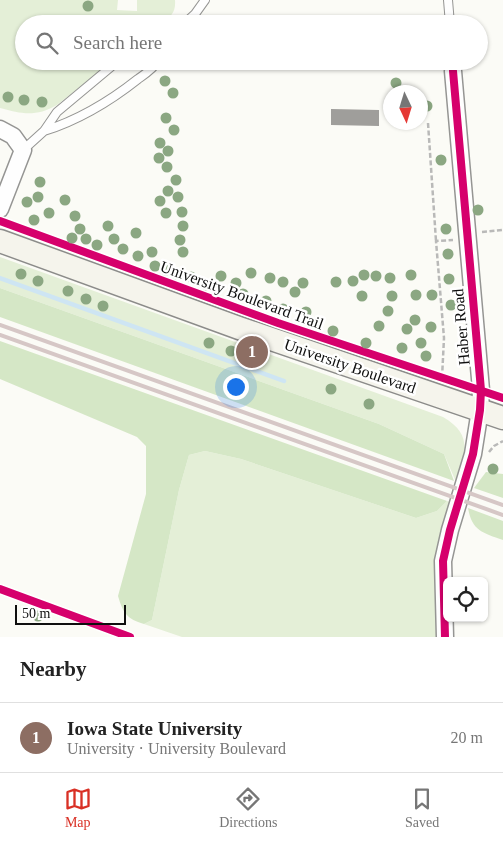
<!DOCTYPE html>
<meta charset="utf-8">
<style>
body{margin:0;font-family:Georgia,serif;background:#f6f6f6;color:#222}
.controls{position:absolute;right:15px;bottom:15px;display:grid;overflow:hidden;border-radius:8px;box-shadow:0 1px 4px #0004}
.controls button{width:45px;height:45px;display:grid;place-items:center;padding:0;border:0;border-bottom:1px solid #e0e0e0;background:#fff;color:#222;font:25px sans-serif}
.compass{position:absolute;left:383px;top:85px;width:45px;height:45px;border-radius:50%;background:#fff;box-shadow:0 1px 4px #0004;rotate:176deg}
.scale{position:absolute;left:15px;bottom:12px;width:111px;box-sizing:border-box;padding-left:5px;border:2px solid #0f0f0f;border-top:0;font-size:14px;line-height:18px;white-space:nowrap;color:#0f0f0f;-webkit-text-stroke:4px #fff;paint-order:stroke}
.you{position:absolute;left:235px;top:386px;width:18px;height:18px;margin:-12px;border:4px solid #fff;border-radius:50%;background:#1a73e8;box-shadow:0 0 0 8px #1a73e833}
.badge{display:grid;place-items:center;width:32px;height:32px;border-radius:50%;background:#d93025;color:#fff;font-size:16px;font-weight:700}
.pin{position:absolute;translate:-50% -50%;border:2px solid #fff;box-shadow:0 1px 5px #0006}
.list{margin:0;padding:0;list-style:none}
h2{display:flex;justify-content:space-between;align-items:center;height:65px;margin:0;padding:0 20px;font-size:21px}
h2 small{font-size:16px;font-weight:400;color:#767676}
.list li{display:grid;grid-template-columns:32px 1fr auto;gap:15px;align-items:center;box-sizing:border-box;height:70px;padding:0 20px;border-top:1px solid #e0e0e0}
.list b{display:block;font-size:19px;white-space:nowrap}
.list p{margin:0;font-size:16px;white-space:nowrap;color:#767676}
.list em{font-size:16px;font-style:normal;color:#767676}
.icon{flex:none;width:28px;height:28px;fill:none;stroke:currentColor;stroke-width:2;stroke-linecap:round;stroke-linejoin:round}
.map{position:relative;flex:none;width:503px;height:637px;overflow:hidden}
.search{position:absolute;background:#fff;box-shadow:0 1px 4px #0004;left:15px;right:15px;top:15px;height:55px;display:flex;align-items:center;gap:12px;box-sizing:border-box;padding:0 18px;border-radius:28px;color:#767676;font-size:19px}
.sheet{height:135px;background:#fff}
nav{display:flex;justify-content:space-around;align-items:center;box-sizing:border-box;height:70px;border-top:1px solid #e0e0e0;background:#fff;font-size:14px;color:#767676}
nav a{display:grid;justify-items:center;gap:2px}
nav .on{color:#d93025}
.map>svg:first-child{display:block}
.green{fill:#e4efd7}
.forest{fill:#d5e7c6}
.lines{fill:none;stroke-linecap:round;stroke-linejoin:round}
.stream{stroke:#cee5f3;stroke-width:4.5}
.building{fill:#9f9e9b}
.lane-casing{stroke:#959593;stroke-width:10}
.street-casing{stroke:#959593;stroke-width:19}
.secondary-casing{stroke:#8c8c8a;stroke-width:25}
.path{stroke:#b9b9b8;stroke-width:2.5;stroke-dasharray:5 2.5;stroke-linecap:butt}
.lane{stroke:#fefefe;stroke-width:8}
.street{stroke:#fefefe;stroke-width:16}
.secondary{stroke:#f5f4ec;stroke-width:22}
.rail{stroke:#d6c7c6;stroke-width:4}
.cycleway-casing{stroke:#fff;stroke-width:11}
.cycleway{stroke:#d6006c;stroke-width:8}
.tree{fill:#8ba782}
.labels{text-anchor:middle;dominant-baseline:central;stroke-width:5;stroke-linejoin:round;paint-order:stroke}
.street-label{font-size:16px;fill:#0f0f0f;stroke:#fff}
</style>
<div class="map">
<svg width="503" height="637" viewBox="0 0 503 637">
<rect width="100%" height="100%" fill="#fbfbf6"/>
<!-- green -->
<path class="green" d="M0,0H118L117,10L137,11V0H175C176,13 171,16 161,24H24V61H113L57,105C36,117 22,114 0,108Z
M0,257L443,417C474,435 465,454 456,482L444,454L379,424L0,288Z
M205,451L241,459L416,518L437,511L447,501L450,502L437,553L438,637H182L144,624L152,620L179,490L189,455Z"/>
<!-- forest -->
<path class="forest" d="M0,288L379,424L444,454L454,481L0,317Z
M0,341L447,501L437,511L416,518L241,459L205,451L189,455L179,490L152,620L144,624C127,619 123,613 118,596L146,494V446L137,437L0,379Z
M486,472L503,474V498L474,488Z
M468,508L503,521V540C483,533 472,531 468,508Z"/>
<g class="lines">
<!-- stream -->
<path class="stream" d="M0,278L284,381"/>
</g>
<!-- building -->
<path class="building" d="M331,109L379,110V126L331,125Z"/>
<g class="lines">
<defs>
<path id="lane" d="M448,0L450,24
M184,24L195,14L205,0
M44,131C79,120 109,102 138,79C145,74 153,69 158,61
M23,150L44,131L57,112L118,61"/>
<path id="street" d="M0,129L13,136L23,150L0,209
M445,637L443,561L450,530L473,454L480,410L481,390L453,71"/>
<path id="secondary" d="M0,241L239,328L503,418"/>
</defs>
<!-- lane casing -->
<use href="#lane" class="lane-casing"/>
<!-- street casing -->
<use href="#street" class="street-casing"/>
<!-- secondary casing -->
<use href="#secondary" class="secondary-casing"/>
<!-- path -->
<path class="path" d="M428,123L436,241
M482,232L503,230
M442,378L444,338L436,241L453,240
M489,452L494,446L503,441"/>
<!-- lane -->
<use href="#lane" class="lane"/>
<!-- street -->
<use href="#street" class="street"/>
<!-- secondary -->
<use href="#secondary" class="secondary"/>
<!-- rail -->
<path class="rail" d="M0,325L503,505
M0,335L503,515"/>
<defs>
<path id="cycleway" d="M0,221L278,323L503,398
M0,589L130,637
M445,637L443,561L450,530L473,454L480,410L481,390L453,71"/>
</defs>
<!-- cycleway casing -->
<use href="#cycleway" class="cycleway-casing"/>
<!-- cycleway -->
<use href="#cycleway" class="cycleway"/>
</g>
<!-- trees -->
<g class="tree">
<circle cx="88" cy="6" r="5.5"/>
<circle cx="165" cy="81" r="5.5"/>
<circle cx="396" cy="83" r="5.5"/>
<circle cx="173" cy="93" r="5.5"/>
<circle cx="8" cy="97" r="5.5"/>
<circle cx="24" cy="100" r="5.5"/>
<circle cx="42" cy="102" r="5.5"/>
<circle cx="427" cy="106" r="5.5"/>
<circle cx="166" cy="118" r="5.5"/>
<circle cx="174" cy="130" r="5.5"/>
<circle cx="160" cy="143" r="5.5"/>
<circle cx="168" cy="151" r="5.5"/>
<circle cx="159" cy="158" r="5.5"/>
<circle cx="441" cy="160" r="5.5"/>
<circle cx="167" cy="167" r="5.5"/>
<circle cx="176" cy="180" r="5.5"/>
<circle cx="40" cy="182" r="5.5"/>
<circle cx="168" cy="191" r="5.5"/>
<circle cx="38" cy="197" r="5.5"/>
<circle cx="178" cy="197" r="5.5"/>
<circle cx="65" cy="200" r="5.5"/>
<circle cx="160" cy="201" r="5.5"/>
<circle cx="27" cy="202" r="5.5"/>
<circle cx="478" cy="210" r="5.5"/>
<circle cx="182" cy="212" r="5.5"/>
<circle cx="49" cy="213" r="5.5"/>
<circle cx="166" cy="213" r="5.5"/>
<circle cx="75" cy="216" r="5.5"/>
<circle cx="34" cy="220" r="5.5"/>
<circle cx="108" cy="226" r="5.5"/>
<circle cx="183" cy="226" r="5.5"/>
<circle cx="80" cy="229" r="5.5"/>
<circle cx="446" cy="229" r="5.5"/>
<circle cx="136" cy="233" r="5.5"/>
<circle cx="72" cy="238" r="5.5"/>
<circle cx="86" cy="239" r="5.5"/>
<circle cx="114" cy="239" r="5.5"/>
<circle cx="180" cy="240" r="5.5"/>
<circle cx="97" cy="245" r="5.5"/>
<circle cx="123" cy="249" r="5.5"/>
<circle cx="152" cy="252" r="5.5"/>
<circle cx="183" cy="252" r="5.5"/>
<circle cx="448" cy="254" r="5.5"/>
<circle cx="138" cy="256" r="5.5"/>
<circle cx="155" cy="266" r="5.5"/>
<circle cx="166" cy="270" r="5.5"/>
<circle cx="251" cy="273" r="5.5"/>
<circle cx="21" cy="274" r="5.5"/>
<circle cx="177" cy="274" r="5.5"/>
<circle cx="364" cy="275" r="5.5"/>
<circle cx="411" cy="275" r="5.5"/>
<circle cx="221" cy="276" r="5.5"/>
<circle cx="376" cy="276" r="5.5"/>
<circle cx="191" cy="277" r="5.5"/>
<circle cx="270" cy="278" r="5.5"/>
<circle cx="390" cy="278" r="5.5"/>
<circle cx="449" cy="279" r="5.5"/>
<circle cx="38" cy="281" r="5.5"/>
<circle cx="353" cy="281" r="5.5"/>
<circle cx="283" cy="282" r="5.5"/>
<circle cx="336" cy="282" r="5.5"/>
<circle cx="236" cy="283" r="5.5"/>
<circle cx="303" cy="283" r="5.5"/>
<circle cx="207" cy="285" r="5.5"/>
<circle cx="68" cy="291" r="5.5"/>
<circle cx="295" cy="292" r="5.5"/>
<circle cx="243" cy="294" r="5.5"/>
<circle cx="416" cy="295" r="5.5"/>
<circle cx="432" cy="295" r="5.5"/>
<circle cx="362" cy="296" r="5.5"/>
<circle cx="392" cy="296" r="5.5"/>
<circle cx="86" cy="299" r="5.5"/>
<circle cx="266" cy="301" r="5.5"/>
<circle cx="451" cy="305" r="5.5"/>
<circle cx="103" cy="306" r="5.5"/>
<circle cx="283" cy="309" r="5.5"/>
<circle cx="388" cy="311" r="5.5"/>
<circle cx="306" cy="312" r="5.5"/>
<circle cx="415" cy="320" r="5.5"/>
<circle cx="379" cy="326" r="5.5"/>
<circle cx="431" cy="327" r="5.5"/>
<circle cx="407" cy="329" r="5.5"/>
<circle cx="333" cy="331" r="5.5"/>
<circle cx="209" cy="343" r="5.5"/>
<circle cx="366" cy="343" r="5.5"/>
<circle cx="421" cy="343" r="5.5"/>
<circle cx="402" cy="348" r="5.5"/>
<circle cx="231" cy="351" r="5.5"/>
<circle cx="426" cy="356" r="5.5"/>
<circle cx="331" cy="389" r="5.5"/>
<circle cx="369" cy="404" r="5.5"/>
<circle cx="493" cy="469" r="5.5"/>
<circle cx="38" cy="616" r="5.5"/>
</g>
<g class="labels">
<!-- street labels -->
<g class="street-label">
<text transform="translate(242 295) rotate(20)">University Boulevard Trail</text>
<text transform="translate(461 327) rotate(-95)">Haber Road</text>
<text transform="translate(350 366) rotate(19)">University Boulevard</text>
</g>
</g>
</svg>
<div class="controls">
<button><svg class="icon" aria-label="locate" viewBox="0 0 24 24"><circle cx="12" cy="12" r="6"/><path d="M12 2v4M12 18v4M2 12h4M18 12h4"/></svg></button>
</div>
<svg class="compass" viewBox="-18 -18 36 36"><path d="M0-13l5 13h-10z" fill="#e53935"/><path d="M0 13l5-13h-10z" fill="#767676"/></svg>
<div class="scale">50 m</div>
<div class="you"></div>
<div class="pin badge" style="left:252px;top:352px;background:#8d6e63">1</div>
<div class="search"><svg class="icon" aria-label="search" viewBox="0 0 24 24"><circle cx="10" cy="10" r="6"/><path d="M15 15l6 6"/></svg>Search here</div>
</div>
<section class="sheet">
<h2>Nearby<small></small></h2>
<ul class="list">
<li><span class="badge" style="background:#8d6e63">1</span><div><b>Iowa State University</b><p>University · University Boulevard</p></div><em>20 m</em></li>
</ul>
</section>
<nav>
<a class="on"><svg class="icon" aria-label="map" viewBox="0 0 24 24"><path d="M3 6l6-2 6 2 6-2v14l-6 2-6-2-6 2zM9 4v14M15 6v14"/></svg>Map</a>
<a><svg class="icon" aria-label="directions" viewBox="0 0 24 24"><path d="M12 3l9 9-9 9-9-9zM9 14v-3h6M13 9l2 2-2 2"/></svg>Directions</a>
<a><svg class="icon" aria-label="saved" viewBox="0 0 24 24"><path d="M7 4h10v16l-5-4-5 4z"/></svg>Saved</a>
</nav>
